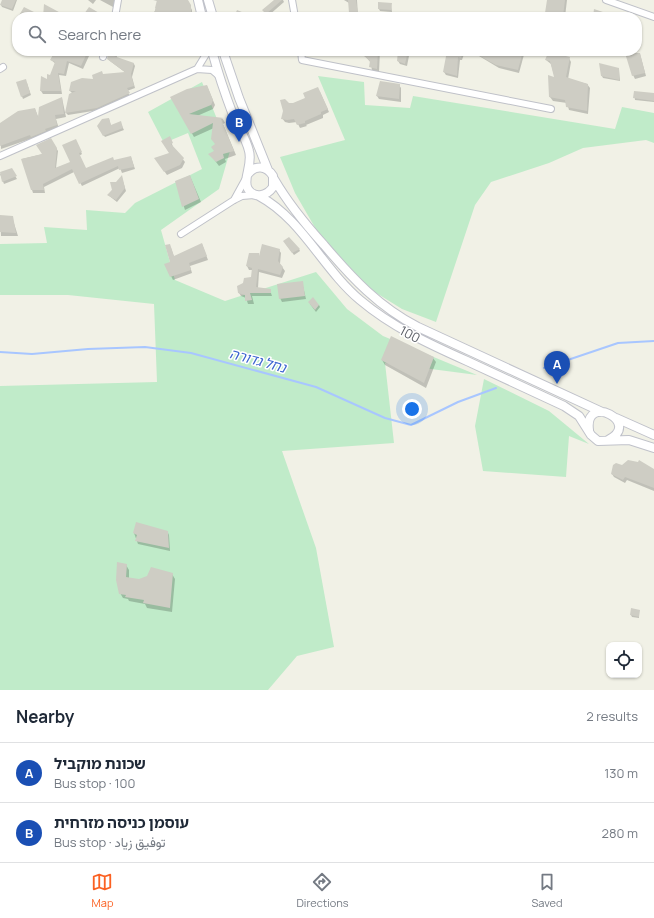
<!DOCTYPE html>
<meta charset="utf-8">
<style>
body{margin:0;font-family:Manrope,Vazirmatn,"Noto Sans Hebrew",sans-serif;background:#f2f2f3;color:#1f2937}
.controls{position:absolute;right:12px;bottom:12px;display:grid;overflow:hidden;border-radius:8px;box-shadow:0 1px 3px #0004}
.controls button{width:36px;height:36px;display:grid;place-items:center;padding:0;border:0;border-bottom:1px solid #e0e1e3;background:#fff;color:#1f2937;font:20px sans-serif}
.you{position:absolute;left:412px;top:409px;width:14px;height:14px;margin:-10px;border:3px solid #fff;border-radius:50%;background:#1a73e8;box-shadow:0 0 0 6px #1a73e833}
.badge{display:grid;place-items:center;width:26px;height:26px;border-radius:50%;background:#fb6122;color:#fff;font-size:13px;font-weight:700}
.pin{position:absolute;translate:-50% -33px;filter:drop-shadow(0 1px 2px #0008)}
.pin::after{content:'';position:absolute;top:21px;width:14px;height:12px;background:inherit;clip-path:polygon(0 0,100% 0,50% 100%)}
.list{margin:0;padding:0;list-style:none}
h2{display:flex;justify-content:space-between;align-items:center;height:52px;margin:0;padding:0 16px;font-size:17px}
h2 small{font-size:13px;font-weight:400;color:#747a83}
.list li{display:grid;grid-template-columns:26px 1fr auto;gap:12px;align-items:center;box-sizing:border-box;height:60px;padding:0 16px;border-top:1px solid #e0e1e3}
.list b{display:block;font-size:15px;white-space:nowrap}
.list p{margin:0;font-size:13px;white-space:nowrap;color:#747a83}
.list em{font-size:13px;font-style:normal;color:#747a83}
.icon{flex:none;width:22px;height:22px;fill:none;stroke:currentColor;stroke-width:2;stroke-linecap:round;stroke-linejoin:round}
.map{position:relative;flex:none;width:654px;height:690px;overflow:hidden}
.search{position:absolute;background:#fff;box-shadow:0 1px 3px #0004;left:12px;right:12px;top:12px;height:44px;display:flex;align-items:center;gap:10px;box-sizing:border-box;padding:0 14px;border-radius:16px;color:#747a83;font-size:15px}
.sheet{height:172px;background:#fff}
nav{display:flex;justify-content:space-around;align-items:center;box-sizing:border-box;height:56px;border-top:1px solid #e0e1e3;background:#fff;font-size:11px;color:#747a83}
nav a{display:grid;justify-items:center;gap:2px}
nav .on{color:#fb6122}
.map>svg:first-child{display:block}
.green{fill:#c0ebc9}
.shadow{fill:#0003}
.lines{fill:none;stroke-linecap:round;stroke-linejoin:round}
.stream{stroke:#a8c6ff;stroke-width:2}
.building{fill:#cecdc4}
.minor-casing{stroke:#bfc1c8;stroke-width:8}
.secondary-casing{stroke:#c0c2ca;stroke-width:10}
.minor{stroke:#fff;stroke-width:6}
.secondary{stroke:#fff;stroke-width:8}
.labels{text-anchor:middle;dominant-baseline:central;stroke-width:3;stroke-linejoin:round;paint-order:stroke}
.street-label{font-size:13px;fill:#5d6068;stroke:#fff}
.water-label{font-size:14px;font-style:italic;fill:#3c65d0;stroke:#fff}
</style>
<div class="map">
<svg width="654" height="690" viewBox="0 0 654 690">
<rect width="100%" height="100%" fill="#f1f1e6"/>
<!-- green -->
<path class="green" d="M318,76L364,82L365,105L410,108L413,96L615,129L622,107L654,113V143L646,140L583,148L549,163L491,182L475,205L436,322L402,309L365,286L332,257L295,193L280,157L345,140Z
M202,82L230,151L219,189L161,230L175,280L225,301L316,272L347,309L383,336L477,375L385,363L394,443L282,451L316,548L334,647L297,656L268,690H0V386L157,382L154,304L68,295H0V244L47,243L44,227L87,230L86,210L125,213L135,203L202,169L188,133L164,143L148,112Z
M484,379L549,411L589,444L569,436L566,477L483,471L475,426Z"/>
<!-- shadow -->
<path class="shadow" d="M3,0H17L13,11L2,7L1,5Z
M88,0H96L93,4Z
M100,0H118L113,7Z
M153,0H187L192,10V17L178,15V17H153L158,1Z
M276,0H283L284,2L268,16L263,10Z
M344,0H357L358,16L351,14L349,3Z
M548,0H567L565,17H546Z
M391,4L392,12L380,11L379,9Z
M57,51H88L89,56L83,69L69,63L66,76L59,75L62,94H43L41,91L51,76L56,64L51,60Z
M112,51H120L116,58L134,64L135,66L132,77L135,88L127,91L130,96L99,110L68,115L66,113L70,94L72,93L70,91L102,75L126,73L110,61L108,59Z
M365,51H380L379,72L372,71L371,63L365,56Z
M399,51H410L407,66L400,64L398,61Z
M416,51H433L432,56Z
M445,51H465L462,60H460L458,78L446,75L444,72L447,54Z
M477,51H525L519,73L499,68L479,56Z
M640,54L646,76L635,79L633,75Z
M569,58L571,62L568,79L587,84L590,88L588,114L569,110L567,103L553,101L550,97L555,78L551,64L546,60Z
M619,69L620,81L603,78L602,76Z
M17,83H27L31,95L23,99Z
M399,85L401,88V102L379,99L377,96Z
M207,86L215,105L213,109L197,116L223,119L225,123L223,124L236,155L225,159L226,162L219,166L210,154L215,152L216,145L214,128L194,137L172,98Z
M320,92L329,112L323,115V118L306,125L307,126L300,128L297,122L289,123L285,122L282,118L288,104H293Z
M634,92L654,94V102L635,100Z
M62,98L66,117L56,119L59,129L34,140L33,138L1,149L0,126L35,109L39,119Z
M109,119L111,126L121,124L124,130L105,137L98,127Z
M51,140L58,151L56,168L71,163L77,143L82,154L79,156L86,169L131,157L135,169L122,173L120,168L82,186L74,172L44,187L45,193H33L22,159L43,154Z
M162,141H171L173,147L185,162L182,168L167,175L158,162L170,154Z
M11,169L17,179L4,184L0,174Z
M190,176L201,202L185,210L176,182Z
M122,178L126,191L117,202L108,195Z
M0,216L12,217L18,236H1Z
M285,243L299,249L300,251L294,255Z
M202,244L208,260L190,266L192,273L173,280L171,276V248L174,257Z
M279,250L281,253L280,264L285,271L282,278L259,272L258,288L270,290L272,296H252L254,304H248L246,298L241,296L239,293L252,278L253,270H249L247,266L258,254L260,258Z
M302,282L306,299L282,302L280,298Z
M310,304L319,305L320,307L316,312Z
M433,358L436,362L426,388L385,365L382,360Z
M622,466L654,470V491L627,480L625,483L614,477L612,474Z
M167,531L169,535L170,551L138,544L134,533Z
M126,565L129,570V579L139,580L172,574L175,579L172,612L147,608L145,604L129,601L128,599L123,598L120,593Z
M639,611V618L632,617L631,615Z"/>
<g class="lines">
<!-- stream -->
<path class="stream" d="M0,352L32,354L88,349L145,347L191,353L316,387L385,418L411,425L458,402L496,388
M544,368L618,343L654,341"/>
</g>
<!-- building -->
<path class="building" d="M2,0H16L12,9L0,5Z
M157,0H188L191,5V15L177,12L178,17H151L156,9L155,8Z
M274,0H282L266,14L262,10Z
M348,0H356L358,14L349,13Z
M547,0H565L563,16L545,13Z
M378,2L392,3L391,10L378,9Z
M44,4L57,11L68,17H43Z
M24,7L34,12L31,17H18Z
M89,7L106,17H87L84,14Z
M594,9L615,16V17H593Z
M237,10L254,17H234Z
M55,51H88L81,66L67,61L64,74L58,73L61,91H40L41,76L47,79V74L50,75L55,62L50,60Z
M109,51L116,53L114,56L134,63L131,74L134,86L127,88L130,93L97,108L65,113L69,94L76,91H69L71,82L82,78L93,79L92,75L102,71L103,74L125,72L107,59Z
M364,51H378L377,69L369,67L370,61L364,56Z
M398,51H408L405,64L397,61Z
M447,51H463L461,58L458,57L457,76L443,72Z
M479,51H523L518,70L496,65L480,56Z
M548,53H553L570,57L566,77L588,84L587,111L566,107L565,100L549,97L548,75L554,77L550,61L545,60Z
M625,53H640L645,73L632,76Z
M599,63L619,68V80L601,76Z
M26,79L30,93L21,97L16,82Z
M380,81L400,84L399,99L376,96Z
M207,85L213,100L211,105L189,114L224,118L221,119L234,151L223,154L224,158L216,162L208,154L214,151L211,147L215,144L211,139L213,123L191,134L170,97L187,89Z
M318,87L328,109L321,112V114L305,121V123L297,125L294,119L287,120L281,119L283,111L280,100L285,99L289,103H293L305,98L303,93Z
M634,91L654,93V101L633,98Z
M62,97L64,114L55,115L57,125L45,129L46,131L31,137L30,135L0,146V123L18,111L35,108L38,117L39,107Z
M109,118L111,125L121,121L123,128L103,136L97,126L102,119Z
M170,136L173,143L171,144L184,158L180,165L164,172L154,158L169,153L161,141Z
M51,138L57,148L55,168L70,162L62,145L76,139L82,152L79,153L86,168L113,157L114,160L131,156L134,167L119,170L118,166L79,184L72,169L43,184L44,190H31L21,159L42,154L36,145Z
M12,168L17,176L2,182L0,172Z
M122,175L125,188L116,200L107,195L112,190L110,182H116Z
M190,175L199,199L182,207L175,181Z
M0,215L13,216L16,233L0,232Z
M289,237L300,249L292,253L283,241Z
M202,243L207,256L189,263L191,270L170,277L164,264L170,262L165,245L170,244L174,256Z
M262,244L280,249L278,261L283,267L280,275L258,269L256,287L271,289V293H250L252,300L245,301V295L238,293L237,286L243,283L244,278L251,277L252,268L246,266L249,253H259V256Z
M303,281L305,296L279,299L277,284Z
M313,297L319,305L315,310L308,302Z
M391,336L434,357L424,383L381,360Z
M628,460L638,462L639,460L654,469V488L625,477L623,480L611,474L613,465L616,463L622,465Z
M136,522L168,531L169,548L135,541L137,535L133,533Z
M117,562L127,564L126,577L139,579L147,576L151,567L173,573L170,608L143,603L144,600L125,597L126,595L119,594L116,580Z
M631,608L640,610L639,617L630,615Z"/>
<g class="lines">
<defs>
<path id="minor" d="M292,0L295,17
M606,0L654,17
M115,17L118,0
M301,51L302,60L551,109
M103,57L105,51
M0,69L3,67
M197,69L208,51
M0,156L197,69L212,70L219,76
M234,200L245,180
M181,234L234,200L242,196L254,195"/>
<path id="secondary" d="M198,0L202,17
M208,0L213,17
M212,51C218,73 225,94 233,115C238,127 246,138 249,151C253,165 242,180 248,189C254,199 267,196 273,187V176C266,165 255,165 248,174
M223,51L239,98L268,170
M274,179C288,203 305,224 324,245C352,278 379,307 418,327L602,412
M259,196C302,219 323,269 360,300C392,327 429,344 467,361C500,376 532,391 564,406L579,416L591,435L598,441L629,440L654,448
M616,418L654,435
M589,430C584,392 643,423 608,440"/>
</defs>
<!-- minor casing -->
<use href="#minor" class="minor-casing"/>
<!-- secondary casing -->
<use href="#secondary" class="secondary-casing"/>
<!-- minor -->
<use href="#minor" class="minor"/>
<!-- secondary -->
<use href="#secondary" class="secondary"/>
</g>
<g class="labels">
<!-- street labels -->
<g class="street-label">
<text transform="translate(410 334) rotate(28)">100</text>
</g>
<!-- water labels -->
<g class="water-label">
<text transform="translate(258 360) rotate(15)">נחל גדורה</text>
</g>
</g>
</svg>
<div class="controls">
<button><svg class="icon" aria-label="locate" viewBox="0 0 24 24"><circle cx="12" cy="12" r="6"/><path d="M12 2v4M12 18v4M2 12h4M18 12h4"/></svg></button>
</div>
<div class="you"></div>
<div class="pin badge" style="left:557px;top:384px;background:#1a4fb4">A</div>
<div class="pin badge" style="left:239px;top:142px;background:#1a4fb4">B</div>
<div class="search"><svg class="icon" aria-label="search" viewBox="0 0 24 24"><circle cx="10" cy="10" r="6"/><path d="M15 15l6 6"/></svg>Search here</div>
</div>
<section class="sheet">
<h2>Nearby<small>2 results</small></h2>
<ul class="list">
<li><span class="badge" style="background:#1a4fb4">A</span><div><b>שכונת מוקביל</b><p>Bus stop · 100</p></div><em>130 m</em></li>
<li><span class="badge" style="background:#1a4fb4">B</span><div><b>עוסמן כניסה מזרחית</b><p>Bus stop · توفيق زياد</p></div><em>280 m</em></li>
</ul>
</section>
<nav>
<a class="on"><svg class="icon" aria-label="map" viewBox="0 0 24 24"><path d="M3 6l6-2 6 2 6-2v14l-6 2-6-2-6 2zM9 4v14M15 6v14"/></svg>Map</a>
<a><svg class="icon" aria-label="directions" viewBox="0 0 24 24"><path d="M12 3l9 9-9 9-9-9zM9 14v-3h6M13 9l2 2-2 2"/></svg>Directions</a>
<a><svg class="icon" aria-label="saved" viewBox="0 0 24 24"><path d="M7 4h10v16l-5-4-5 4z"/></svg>Saved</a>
</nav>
